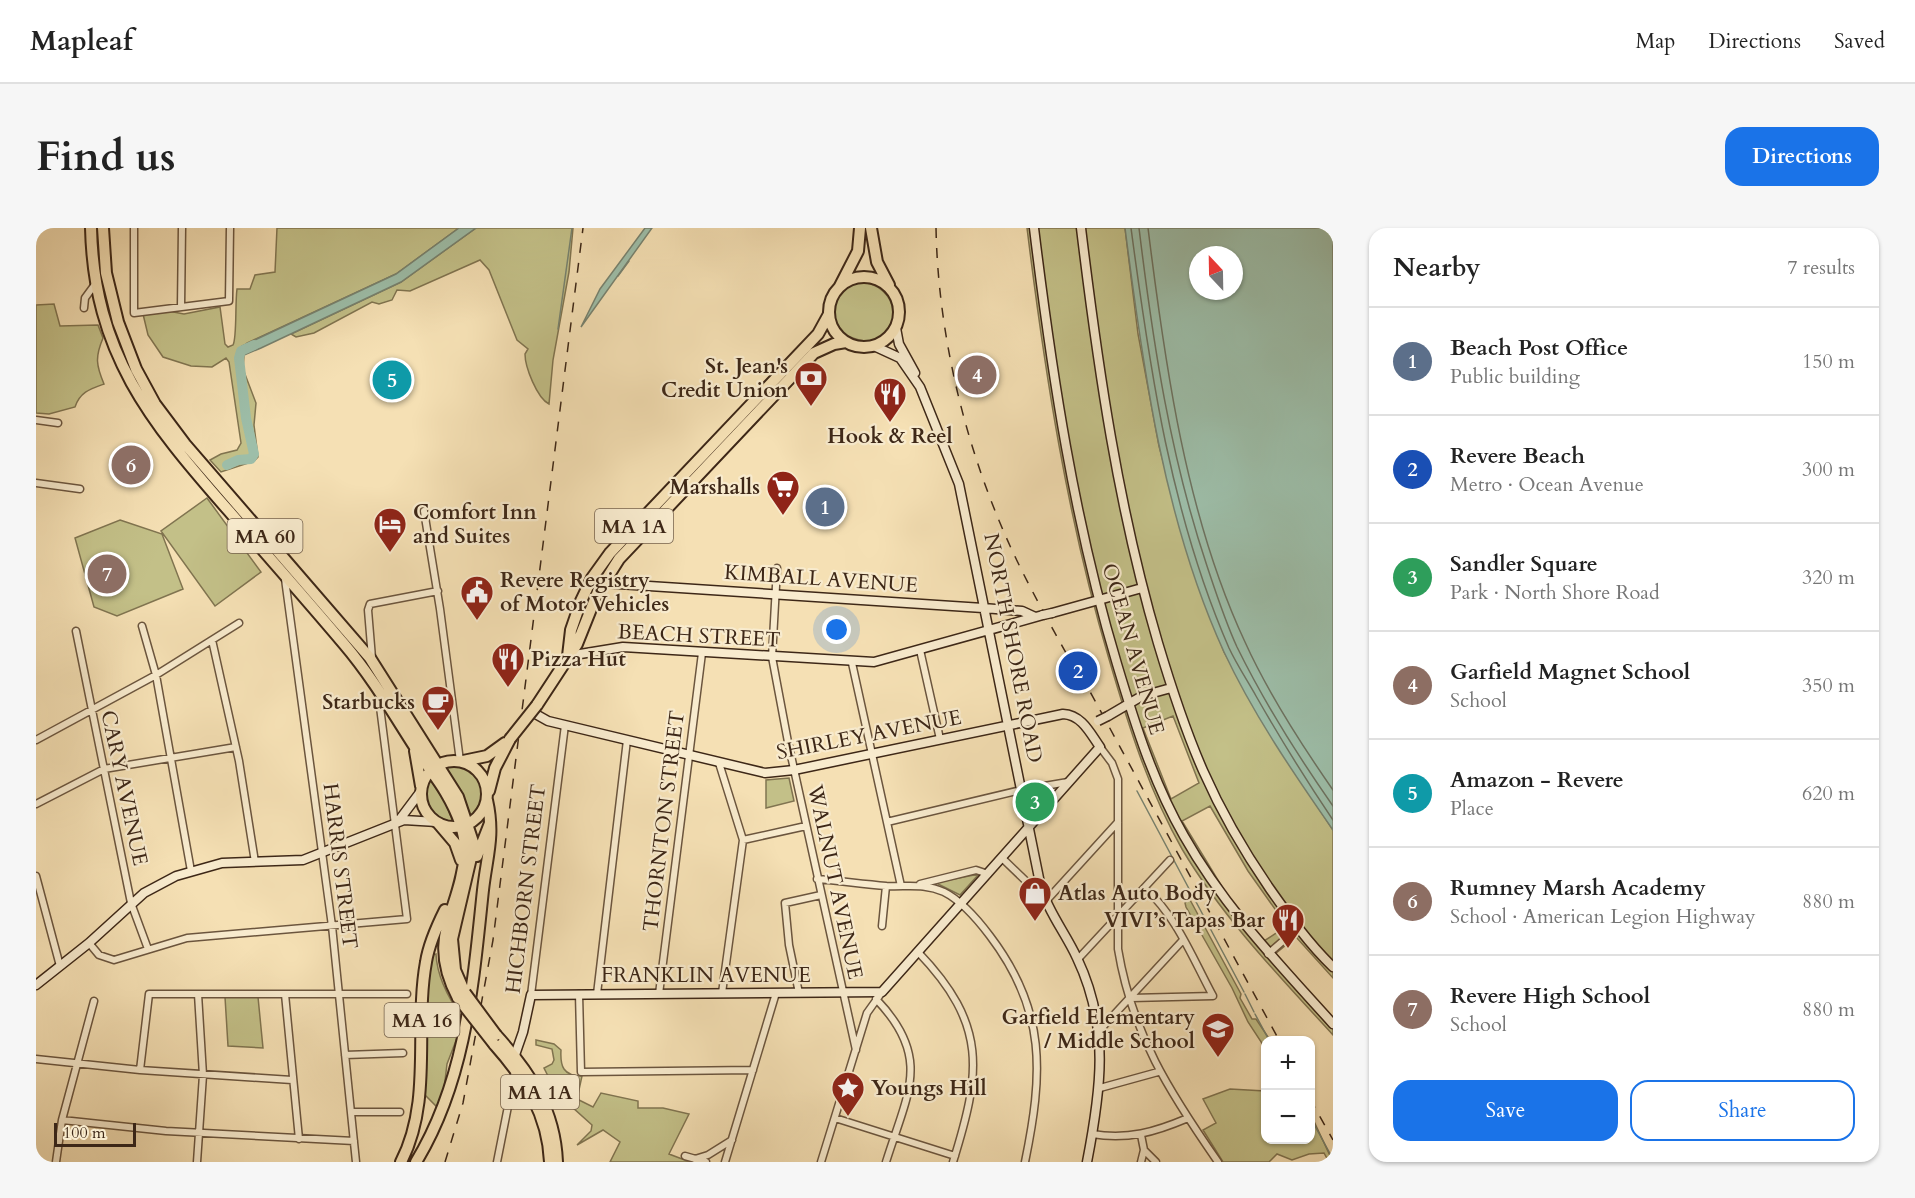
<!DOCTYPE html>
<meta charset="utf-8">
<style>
body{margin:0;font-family:Cardo,serif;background:#f6f6f6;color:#222}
.controls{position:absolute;right:18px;bottom:18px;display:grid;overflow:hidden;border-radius:12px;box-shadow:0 2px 4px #0004}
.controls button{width:54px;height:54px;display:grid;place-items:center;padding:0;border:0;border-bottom:2px solid #e0e0e0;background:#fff;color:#222;font:30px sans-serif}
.compass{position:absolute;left:1153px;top:18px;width:54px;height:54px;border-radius:50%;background:#fff;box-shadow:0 2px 4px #0004;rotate:338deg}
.scale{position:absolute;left:18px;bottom:15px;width:82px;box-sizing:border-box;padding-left:6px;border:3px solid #3d2717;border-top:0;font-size:16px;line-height:21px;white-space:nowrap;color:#3d2717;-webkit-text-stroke:4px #f8ebce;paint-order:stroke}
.you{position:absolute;left:801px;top:402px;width:21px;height:21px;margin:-15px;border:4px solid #fff;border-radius:50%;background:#1a73e8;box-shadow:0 0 0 9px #1a73e833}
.badge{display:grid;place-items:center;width:39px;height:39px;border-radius:50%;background:#1a73e8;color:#fff;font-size:20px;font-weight:700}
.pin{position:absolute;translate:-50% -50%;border:3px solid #fff;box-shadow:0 2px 6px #0006}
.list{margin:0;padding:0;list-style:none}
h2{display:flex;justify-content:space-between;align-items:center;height:78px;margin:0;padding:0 24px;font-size:26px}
h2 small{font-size:20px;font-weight:400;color:#767676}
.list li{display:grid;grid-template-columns:39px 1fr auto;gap:18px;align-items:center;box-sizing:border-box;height:108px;padding:0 24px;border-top:2px solid #e0e0e0}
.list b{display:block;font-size:22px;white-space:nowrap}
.list p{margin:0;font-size:20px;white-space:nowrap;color:#767676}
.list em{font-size:20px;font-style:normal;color:#767676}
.actions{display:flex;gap:12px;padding:18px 24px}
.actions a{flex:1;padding:14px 0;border:2px solid #1a73e8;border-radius:18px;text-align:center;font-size:21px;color:#1a73e8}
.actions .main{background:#1a73e8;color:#fff}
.map{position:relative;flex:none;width:1297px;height:934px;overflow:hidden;border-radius:18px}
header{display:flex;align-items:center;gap:36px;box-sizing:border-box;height:84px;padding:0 30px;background:#fff;border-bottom:2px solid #e0e0e0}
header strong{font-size:28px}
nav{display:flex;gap:33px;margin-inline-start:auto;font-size:21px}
.intro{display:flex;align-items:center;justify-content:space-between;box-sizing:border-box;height:144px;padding:0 36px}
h1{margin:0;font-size:42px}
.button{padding:15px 27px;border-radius:18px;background:#1a73e8;color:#fff;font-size:21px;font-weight:700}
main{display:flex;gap:36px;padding:0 36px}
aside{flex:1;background:#fff;border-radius:18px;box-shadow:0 2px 4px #0004}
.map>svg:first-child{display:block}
.green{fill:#c3c088;stroke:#807450;stroke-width:1.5;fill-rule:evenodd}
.water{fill:#9dbea9;stroke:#77826f;stroke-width:1.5;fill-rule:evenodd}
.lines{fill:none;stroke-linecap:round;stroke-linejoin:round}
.shore{stroke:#6d7260;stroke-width:1.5}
.stream{stroke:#77826f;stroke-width:1.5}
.river{stroke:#9dbea9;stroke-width:10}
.street-casing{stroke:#6b553e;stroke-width:9}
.secondary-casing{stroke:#3d2717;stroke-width:11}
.highway-casing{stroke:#3d2717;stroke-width:14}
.street{stroke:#f8ebce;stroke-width:6}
.secondary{stroke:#f8ebce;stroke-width:8}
.highway{stroke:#f5e0b4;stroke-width:10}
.rail{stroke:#3d2717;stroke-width:1.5;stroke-dasharray:10 10;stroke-linecap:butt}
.secondary-bridge-casing{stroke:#3d2717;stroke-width:11;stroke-linecap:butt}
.highway-bridge-casing{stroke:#3d2717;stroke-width:14;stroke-linecap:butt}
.secondary-bridge{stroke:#f8ebce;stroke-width:8}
.highway-bridge{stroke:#f5e0b4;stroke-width:10}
.labels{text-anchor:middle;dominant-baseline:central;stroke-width:4.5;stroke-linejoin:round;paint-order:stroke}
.shield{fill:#f8ebce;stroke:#75624e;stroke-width:1.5}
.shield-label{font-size:20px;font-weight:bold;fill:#3d2717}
.poi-label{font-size:21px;font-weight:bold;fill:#3d2717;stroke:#f8ebce;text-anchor:end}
.street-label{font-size:21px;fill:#3d2717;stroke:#f8ebce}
</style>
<header>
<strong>Mapleaf</strong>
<nav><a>Map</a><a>Directions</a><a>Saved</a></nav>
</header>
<div class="intro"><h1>Find us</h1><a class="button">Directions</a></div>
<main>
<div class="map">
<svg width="1297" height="934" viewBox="0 0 1297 934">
<rect width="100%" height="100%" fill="#f5e0b4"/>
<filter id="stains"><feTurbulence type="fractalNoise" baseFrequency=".00333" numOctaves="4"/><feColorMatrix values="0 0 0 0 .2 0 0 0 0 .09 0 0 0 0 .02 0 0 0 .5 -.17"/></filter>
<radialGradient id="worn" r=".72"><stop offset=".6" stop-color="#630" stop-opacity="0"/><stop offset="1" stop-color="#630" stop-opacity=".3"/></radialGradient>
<!-- green -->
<path class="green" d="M241,0H423L360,46L211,115L205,123L208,127L207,141L220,175L218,197L222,229L218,233L185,244L174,232L185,226L201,222L205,215L193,134L190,130L176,139L155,138L127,129L112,107L107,86L127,82L148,86L184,79L189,116L192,119L197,117C201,110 199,75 201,61H214L219,47L239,44Z
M440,0H537L533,44L517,132L513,176C501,170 489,139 489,126L492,121L481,112L453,42L444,32L374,63L361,62L356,72L343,76L336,74L278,105L260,109L255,106L365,54Z
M991,0H1089L1102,106L1123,218L1149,316L1167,369L1188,424L1233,504L1297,602V750L1260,709L1239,726L1297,792V807C1243,748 1187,690 1146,621C1112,561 1092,496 1073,431C1031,290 1009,146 991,0ZM1137,488L1163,555L1135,571L1107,500ZM1174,578L1212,643L1251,698L1228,713L1191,667L1146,593Z
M823,54C864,55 870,109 833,113C824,114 815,109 806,106C785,88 801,60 823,54Z
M18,76L24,98L62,97L67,110C59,129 60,137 68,156C54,161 44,164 39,179L13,186L0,185V77Z
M171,270L225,344L179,378L125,303Z
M84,292L126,306L147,361L81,388L58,379L39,310Z
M418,537C439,539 447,553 447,572L435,588L427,568L410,539Z
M753,550L758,573L730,580V552Z
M394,551L409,574L417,594C394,590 386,572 394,551Z
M943,646L924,667L902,656L903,654Z
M1153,670L1205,766L1204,770L1216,791H1220L1234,812H1230L1229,820L1212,794L1196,760L1150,679L1149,675Z
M400,726C401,750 414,773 428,792L411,836L408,861L402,880L387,865L392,749L396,727Z
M189,769H222L227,820L192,818Z
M500,812L518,816L525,822C524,838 527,848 546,848L541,871L557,879L565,865L602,873V880H627L653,886L633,926L654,934H574L584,914L567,902L541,917L555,903L556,897L537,880L520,872L517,876L510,860L517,858L508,840L516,836L518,832L516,821L500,817Z
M1194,861L1229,863L1230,912H1274L1275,887L1297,934H1293L1288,925L1273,926L1256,932L1241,926L1233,934H1187L1167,902L1180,895L1167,871Z"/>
<!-- water -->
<path class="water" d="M423,0H440L365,54L225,120L208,127L205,123L206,118L360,46Z
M609,0H616L545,99L564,61Z
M1089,0H1297V602C1258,546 1217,486 1188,424C1128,293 1107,141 1089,0ZM1162,27H1198V63H1162Z"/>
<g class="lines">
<!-- shore -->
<path class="shore" d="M1095,0C1114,143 1135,287 1193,420C1201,437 1211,452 1220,468C1244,510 1270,552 1297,592
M1103,0C1117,115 1134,228 1171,338C1180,365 1189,393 1201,419C1228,474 1262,528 1297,578
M1112,0C1129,137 1150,288 1209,414C1232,465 1265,516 1297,562"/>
<!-- stream -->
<path class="stream" d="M582,48L593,33
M522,101L536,0
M1101,563L1208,764
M1209,766L1218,784
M1219,786L1233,812
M1274,889L1297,931"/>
<!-- river -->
<path class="river" d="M191,237L202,232L215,231L218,226L210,190L203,130L205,123L218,117"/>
<defs>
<path id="street" d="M98,0V85L193,73L194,0
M145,79L146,0
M48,80L49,70L60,55
M0,192L22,195
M0,255L44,261
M388,283L404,381L424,533
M741,340L736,429L752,514L820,822
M249,351L296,698L320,934
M106,398L120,447L155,643
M40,403L95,675L112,721
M176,412L203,533L219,634
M884,422L904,511
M336,430L332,382L334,376L402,363
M816,435L865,658
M0,512L120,447L203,395
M1064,519L1076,535L1082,551V721C1096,806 1134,865 1182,934
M683,535L707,612L686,765
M0,576L68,541L200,519
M851,594L985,562L1032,554
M707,612L770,598
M966,630L994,657L1005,660
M0,648L24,738
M781,651C804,653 827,656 850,658C871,659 888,655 908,664C926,673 942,692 954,708C1011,783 1007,846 989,934
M884,656L940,642L952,646
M1010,673L1082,594
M846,698L850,658
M53,715L63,727L78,732L151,710L371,691L344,479
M882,724C952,797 945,844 917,934
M1232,726L1263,699
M1042,731L1134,632
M763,765L753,717L749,675L785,667
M249,766L263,911
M543,766L545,844L717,842
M561,766L591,512
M623,766L666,425
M495,767L529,497
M1095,770L1177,768C1157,731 1141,689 1109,660
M840,771C897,830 871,866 850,934
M1063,803L1147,712
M309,827L367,825
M0,831L104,842L256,852
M104,842L113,766H371
M1064,860L1122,844
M473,875L486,871L498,875
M315,884H364
M799,890L919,928
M26,892L130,903L318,913
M1056,906C1092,912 1119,904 1152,890
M1108,922L1120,934
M649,928L670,934
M659,931L672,927L696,912
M20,934L26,892L58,773
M161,934L167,847L162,766
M461,934L479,843
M689,934L740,765
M785,934L831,785L846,764
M1105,934L1108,922L1105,907"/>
<path id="secondary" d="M998,0C1016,147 1038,293 1081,436C1099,496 1117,554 1148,608C1188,679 1243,736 1297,796
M1045,0C1062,140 1082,279 1122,415C1151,512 1176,577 1234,661C1253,688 1273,716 1297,739
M860,100L863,116L879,145
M838,118L864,130L884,159L923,256L1005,660C1013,685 1030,706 1041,730C1074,799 1065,862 1051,934
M567,355L947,380L986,383L999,389
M1016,385L1106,360
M532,428L587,419L838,434L1007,387
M1072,488L1106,468L1135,460
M364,591L385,563
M0,757L53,715L108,665L140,648L186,635L267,632L368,592L401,594
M479,827L487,804L495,767L846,764L1064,519C1054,505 1046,487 1027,486L758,542L729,545L512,493L496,484"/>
<path id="highway" d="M55,0C58,125 114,193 192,282C231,327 270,371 308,416C337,450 358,487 382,524C391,538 402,551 410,565C420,582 430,605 429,625C425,682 389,709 422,770
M67,0L70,45L82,94L100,141L119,176L149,216L334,430L422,569L438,617L416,711L419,742L429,765
M835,0L841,34L853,57
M793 84a35 35 0 1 1 70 0a35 35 0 1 1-70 0Z
M804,58L822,23L824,0
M532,428L535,402L545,373L556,350L574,325L782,106L793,86
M501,477L541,416L561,366L583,331L778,125L798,116L810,114
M379,523L385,558
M385 566a33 33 0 1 1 66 0a33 33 0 1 1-66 0Z
M427,533L451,528L469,515
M453,563L459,540L474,511
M402,595L419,615L425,632
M441,628L454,595
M460,807C494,844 519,882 521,934
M458,816C489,851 512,886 514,934
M365,934C397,872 378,800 390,734C393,715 401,698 409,682
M380,934C430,852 437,756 447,662C451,627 459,608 451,572"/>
</defs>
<!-- street casing -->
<use href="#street" class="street-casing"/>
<!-- secondary casing -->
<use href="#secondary" class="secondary-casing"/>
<!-- highway casing -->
<use href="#highway" class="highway-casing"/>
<!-- street -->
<use href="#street" class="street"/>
<!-- secondary -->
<use href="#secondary" class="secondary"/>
<!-- highway -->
<use href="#highway" class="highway"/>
<!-- rail -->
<path class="rail" d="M900,0C902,108 930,222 975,320C993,359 1014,396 1035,434
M1045,447L1243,812
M1274,871L1297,912
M409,934L427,875L457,712L547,0"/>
<defs>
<path id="secondary-bridge" d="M1007,387L1016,385
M1062,493L1072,488"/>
<path id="highway-bridge" d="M474,511L501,477
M429,765L460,807
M422,770L458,816"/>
</defs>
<!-- secondary-bridge casing -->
<use href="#secondary-bridge" class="secondary-bridge-casing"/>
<!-- highway-bridge casing -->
<use href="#highway-bridge" class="highway-bridge-casing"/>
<!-- secondary-bridge -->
<use href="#secondary-bridge" class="secondary-bridge"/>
<!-- highway-bridge -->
<use href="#highway-bridge" class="highway-bridge"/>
</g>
<!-- icons -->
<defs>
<symbol id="bank-pin" viewBox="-11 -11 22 30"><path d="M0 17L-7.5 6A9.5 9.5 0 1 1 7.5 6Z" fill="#8f2418" stroke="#f8ebce"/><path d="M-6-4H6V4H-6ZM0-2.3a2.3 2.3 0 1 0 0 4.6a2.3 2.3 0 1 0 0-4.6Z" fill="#fff"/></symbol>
<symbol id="restaurant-pin" viewBox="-11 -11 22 30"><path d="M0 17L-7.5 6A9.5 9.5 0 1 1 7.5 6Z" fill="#8f2418" stroke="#f8ebce"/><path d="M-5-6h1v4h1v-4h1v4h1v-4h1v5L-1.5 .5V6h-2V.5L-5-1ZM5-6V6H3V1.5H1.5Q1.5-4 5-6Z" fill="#fff"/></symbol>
<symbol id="supermarket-pin" viewBox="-11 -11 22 30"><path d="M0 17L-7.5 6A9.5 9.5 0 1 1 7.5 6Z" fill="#8f2418" stroke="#f8ebce"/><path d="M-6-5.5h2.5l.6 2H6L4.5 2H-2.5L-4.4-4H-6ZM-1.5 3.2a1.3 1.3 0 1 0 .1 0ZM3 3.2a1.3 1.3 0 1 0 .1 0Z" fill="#fff"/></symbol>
<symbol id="hotel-pin" viewBox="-11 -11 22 30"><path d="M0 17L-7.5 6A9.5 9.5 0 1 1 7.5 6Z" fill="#8f2418" stroke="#f8ebce"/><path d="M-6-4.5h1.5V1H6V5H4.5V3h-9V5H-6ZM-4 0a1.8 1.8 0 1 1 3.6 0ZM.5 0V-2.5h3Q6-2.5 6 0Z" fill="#fff"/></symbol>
<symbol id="civic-pin" viewBox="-11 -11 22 30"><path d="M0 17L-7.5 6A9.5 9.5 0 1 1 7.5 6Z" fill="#8f2418" stroke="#f8ebce"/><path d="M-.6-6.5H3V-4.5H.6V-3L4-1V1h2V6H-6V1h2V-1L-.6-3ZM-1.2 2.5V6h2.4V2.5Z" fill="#fff"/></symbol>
<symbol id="cafe-pin" viewBox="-11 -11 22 30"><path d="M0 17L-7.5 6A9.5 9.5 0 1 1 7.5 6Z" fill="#8f2418" stroke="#f8ebce"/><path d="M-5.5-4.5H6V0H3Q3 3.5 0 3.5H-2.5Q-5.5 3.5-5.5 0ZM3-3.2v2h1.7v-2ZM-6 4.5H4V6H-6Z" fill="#fff"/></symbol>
<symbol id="shop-pin" viewBox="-11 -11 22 30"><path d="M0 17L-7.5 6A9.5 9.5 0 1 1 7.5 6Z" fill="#8f2418" stroke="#f8ebce"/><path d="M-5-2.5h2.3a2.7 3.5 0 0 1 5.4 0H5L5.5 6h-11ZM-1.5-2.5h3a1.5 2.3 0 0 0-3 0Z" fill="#fff"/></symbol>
<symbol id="school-pin" viewBox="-11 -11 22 30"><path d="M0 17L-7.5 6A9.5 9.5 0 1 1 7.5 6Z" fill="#8f2418" stroke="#f8ebce"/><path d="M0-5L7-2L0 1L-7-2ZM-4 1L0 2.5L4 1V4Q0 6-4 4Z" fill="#fff"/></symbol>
<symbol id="sight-pin" viewBox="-11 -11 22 30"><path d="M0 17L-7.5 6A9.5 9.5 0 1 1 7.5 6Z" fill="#8f2418" stroke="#f8ebce"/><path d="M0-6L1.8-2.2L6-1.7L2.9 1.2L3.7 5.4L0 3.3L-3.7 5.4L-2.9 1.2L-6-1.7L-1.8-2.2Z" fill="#fff"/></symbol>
</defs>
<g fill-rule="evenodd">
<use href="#bank-pin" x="756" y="131" width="38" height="52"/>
<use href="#restaurant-pin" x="835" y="147" width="38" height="52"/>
<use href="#supermarket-pin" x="728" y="240" width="38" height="52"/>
<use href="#hotel-pin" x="335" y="277" width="38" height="52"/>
<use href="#civic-pin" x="422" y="345" width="38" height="52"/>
<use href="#restaurant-pin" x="453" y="412" width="38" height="52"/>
<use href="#cafe-pin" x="383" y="455" width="38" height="52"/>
<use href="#shop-pin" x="980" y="646" width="38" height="52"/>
<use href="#restaurant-pin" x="1233" y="673" width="38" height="52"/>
<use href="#school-pin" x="1163" y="782" width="38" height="52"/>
<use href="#sight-pin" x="793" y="841" width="38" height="52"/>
</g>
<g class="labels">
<!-- shield labels -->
<g class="shield">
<rect x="559" y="281" width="78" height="34" rx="4.5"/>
<rect x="191.5" y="291" width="75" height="34" rx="4.5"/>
<rect x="348.5" y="775" width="75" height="34" rx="4.5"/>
<rect x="465" y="847" width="78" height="34" rx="4.5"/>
</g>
<g class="shield-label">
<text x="598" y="298">MA 1A</text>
<text x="229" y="308">MA 60</text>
<text x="386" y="792">MA 16</text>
<text x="504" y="864">MA 1A</text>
</g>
<!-- poi labels -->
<g class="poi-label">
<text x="752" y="138">St. Jean's<tspan x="752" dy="24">Credit Union</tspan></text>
<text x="854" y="208" text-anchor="middle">Hook &amp; Reel</text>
<text x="724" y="259">Marshalls</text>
<text x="377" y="284" text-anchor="start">Comfort Inn<tspan x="377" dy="24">and Suites</tspan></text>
<text x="464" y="352" text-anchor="start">Revere Registry<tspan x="464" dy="24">of Motor Vehicles</tspan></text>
<text x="495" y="431" text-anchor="start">Pizza Hut</text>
<text x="379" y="474">Starbucks</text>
<text x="1022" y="665" text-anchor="start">Atlas Auto Body</text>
<text x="1229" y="692">VIVI’s Tapas Bar</text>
<text x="1159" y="789">Garfield Elementary<tspan x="1159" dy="24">/ Middle School</tspan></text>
<text x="835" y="860" text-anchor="start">Youngs Hill</text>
</g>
<!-- street labels -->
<g class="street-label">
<text transform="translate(785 351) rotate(4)">KIMBALL AVENUE</text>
<text transform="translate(663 408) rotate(3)">BEACH STREET</text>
<text transform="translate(977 420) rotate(79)">NORTH SHORE ROAD</text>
<text transform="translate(1097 421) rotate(74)">OCEAN AVENUE</text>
<text transform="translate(833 507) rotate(-11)">SHIRLEY AVENUE</text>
<text transform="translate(88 560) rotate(78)">CARY AVENUE</text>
<text transform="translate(628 593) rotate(-83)">THORNTON STREET</text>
<text transform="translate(304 638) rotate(83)">HARRIS STREET</text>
<text transform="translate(799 654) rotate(78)">WALNUT AVENUE</text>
<text transform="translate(490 661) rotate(-83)">HICHBORN STREET</text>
<text x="670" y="747">FRANKLIN AVENUE</text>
</g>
</g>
<rect width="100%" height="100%" filter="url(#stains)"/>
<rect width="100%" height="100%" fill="url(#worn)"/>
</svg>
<div class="controls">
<button>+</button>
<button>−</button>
</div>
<svg class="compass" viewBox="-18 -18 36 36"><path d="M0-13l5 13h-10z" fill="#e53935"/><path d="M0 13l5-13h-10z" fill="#767676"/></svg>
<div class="scale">100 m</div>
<div class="you"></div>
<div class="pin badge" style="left:789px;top:279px;background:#5c6f8a">1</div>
<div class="pin badge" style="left:1042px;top:443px;background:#1a4fb4">2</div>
<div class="pin badge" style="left:999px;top:574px;background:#2e9e5b">3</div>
<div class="pin badge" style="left:941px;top:147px;background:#8d6e63">4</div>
<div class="pin badge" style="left:356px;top:152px;background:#0f9aa8">5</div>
<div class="pin badge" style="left:95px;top:237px;background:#8d6e63">6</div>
<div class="pin badge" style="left:71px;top:346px;background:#8d6e63">7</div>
</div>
<aside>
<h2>Nearby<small>7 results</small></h2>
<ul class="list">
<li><span class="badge" style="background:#5c6f8a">1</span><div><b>Beach Post Office</b><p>Public building</p></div><em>150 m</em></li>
<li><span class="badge" style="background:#1a4fb4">2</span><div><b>Revere Beach</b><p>Metro · Ocean Avenue</p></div><em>300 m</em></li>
<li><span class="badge" style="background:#2e9e5b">3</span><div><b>Sandler Square</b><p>Park · North Shore Road</p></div><em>320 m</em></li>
<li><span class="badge" style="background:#8d6e63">4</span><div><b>Garfield Magnet School</b><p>School</p></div><em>350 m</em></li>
<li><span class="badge" style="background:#0f9aa8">5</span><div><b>Amazon - Revere</b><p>Place</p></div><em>620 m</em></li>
<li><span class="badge" style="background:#8d6e63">6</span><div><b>Rumney Marsh Academy</b><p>School · American Legion Highway</p></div><em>880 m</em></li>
<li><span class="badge" style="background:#8d6e63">7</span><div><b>Revere High School</b><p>School</p></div><em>880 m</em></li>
</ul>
<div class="actions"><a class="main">Save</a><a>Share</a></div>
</aside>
</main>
